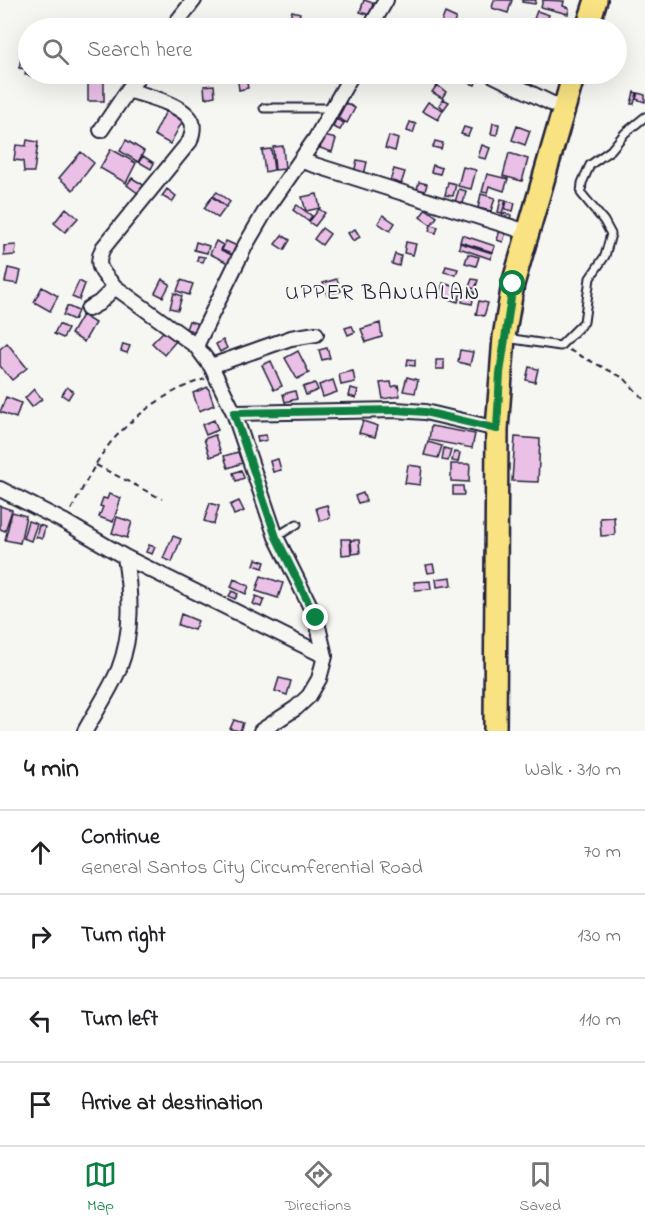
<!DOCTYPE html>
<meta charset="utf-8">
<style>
body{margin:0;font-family:"Indie Flower",sans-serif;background:#f6f6f6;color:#202124}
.stop{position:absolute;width:18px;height:18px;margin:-14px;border:4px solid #0b8043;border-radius:50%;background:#fff}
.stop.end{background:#0b8043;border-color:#fff;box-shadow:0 2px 6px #0008}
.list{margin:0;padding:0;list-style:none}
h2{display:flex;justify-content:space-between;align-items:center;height:78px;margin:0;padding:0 24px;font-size:26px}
h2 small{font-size:20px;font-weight:400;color:#757577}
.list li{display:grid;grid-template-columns:39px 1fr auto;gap:18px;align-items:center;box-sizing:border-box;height:84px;padding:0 24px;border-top:2px solid #e0e0e0}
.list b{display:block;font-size:22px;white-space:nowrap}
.list p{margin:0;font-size:20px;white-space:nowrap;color:#757577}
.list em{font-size:20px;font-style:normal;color:#757577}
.icon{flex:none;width:33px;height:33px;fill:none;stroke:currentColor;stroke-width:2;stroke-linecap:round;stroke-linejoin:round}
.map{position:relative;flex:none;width:645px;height:731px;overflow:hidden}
.search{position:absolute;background:#fff;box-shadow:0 6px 24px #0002;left:18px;right:18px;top:18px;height:66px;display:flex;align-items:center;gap:15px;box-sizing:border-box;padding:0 21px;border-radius:33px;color:#757577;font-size:22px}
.sheet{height:414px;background:#fff}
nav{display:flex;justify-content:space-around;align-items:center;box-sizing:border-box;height:84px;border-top:2px solid #e0e0e0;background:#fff;font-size:16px;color:#757577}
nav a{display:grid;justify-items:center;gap:3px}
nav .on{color:#0b8043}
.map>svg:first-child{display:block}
.building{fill:#ebc0e7;stroke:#22223b;stroke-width:1.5}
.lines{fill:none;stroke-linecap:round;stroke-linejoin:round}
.service-casing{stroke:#22223b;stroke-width:11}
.minor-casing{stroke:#22223b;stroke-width:18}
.primary-casing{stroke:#22223b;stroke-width:26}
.path{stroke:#22223b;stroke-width:2;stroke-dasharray:6 4.5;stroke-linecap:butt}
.service{stroke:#f6f6f2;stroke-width:7}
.minor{stroke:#f6f6f2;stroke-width:14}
.primary{stroke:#f8e281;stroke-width:21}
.route{stroke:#0b8043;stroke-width:8}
.labels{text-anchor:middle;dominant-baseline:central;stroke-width:4.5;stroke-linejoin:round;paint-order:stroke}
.neighbourhood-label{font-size:22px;letter-spacing:1.5px;fill:#22223b;stroke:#f6f6f2}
</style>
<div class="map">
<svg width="645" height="731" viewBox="0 0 645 731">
<rect width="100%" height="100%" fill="#f6f6f2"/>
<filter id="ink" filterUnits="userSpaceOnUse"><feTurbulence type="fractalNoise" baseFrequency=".0167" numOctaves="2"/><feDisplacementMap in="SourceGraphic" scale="12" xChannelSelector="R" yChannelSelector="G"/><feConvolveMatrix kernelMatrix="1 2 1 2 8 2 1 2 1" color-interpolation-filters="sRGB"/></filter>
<g filter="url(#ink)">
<!-- building -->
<path class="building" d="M364,0L373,3L370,15L360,12Z
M494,0H512L508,13L492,8Z
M522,0H536L535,4L522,2Z
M543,0L564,1L563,6L569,8L568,14L541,7Z
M292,11L300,13L297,27L288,25Z
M537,11L549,15L544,28L531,27Z
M445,13L456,18L452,28H439Z
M117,22H139L140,28H117Z
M309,25L323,26V28H309Z
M23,49L28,50V74H45L44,78L25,75L26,69L19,68Z
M237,74H245L248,88L239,90Z
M365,74H379L376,79Z
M467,74L478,76L475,85L464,81Z
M88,79H104V101H88Z
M214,85L215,96L205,98L204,86Z
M437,85L446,92L442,98L432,92Z
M634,92L637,93L634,104H631Z
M638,93L645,95V102L636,99Z
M443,99L449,102L444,109L439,105Z
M428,102L443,110L438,120L422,111Z
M346,103L355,108L347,123L338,118Z
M166,111L183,120L170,144L154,135Z
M336,119L344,123L340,130L333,127Z
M410,122L416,124L413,133L407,131Z
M493,123L499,124L497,135L491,134Z
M517,126L530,131L525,145L512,140Z
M464,127L471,129L468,136L461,134Z
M324,136L336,139L332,152L320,148Z
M389,136L398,139L395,151L385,148Z
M27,140L38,142L34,172H24L23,161L14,160L16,145L26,146Z
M126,140L144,151L138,162L120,151Z
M435,141L443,143L441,149L433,147Z
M482,145L490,148L486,159L478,157Z
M283,146L285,169L275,170L273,147Z
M111,149L136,163L126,183L100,168Z
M271,149L274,170L265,172L262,150Z
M81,152L94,163L73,190L59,178Z
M509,153L528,159L522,181L503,176Z
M143,156L154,163L151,169L139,162Z
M357,160L367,162L364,175L354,173Z
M433,165L442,168L440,174L431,172Z
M463,167L476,170L471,189L458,186Z
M394,169L405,172L401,184L390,181Z
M487,174L508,179L504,191L489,186L487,193L482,192Z
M132,178L145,186L139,194L127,185Z
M419,182L427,184L425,191L417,189Z
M448,182L456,184L453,196L445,195Z
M167,189L176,196L172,202L162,196Z
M459,189L466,191L463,204L455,202Z
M217,192L230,202L226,207L213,196Z
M317,194L320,208L306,211L302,197Z
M481,194L495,198L491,211L478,208Z
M212,197L226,207L218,218L204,208Z
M501,199L506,200L502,213L498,212Z
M507,201L515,203L513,211L505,209Z
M297,205L312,216L308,221L293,210Z
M66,208L78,218L65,232L54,223Z
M319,209L325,213L315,226L309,222Z
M426,209L437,217L431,225L420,217Z
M503,213L511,215L509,223L501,220Z
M383,215L395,223L390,231L378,223Z
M431,225L438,227L436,233L429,231Z
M322,228L330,234L322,245L314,239Z
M355,229L360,237L353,241L348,233Z
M500,230L506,232L503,242L497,240Z
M282,235L290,240L284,250L275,244Z
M462,235L495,246L493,252L460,242Z
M216,241L223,245L221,250L232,255L228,263L210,254Z
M226,241L237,246L233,255L222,250Z
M196,242L209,246L207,253L194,250Z
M406,242L416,244L413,255L404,253Z
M460,243L492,253L491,259L459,248Z
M16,245L15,255L4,256V246Z
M395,254L401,256L399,266L392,264Z
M468,254L479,257L476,266L465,263Z
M198,256L205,257L203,262L197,261Z
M446,266L458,269L456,275L444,272Z
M8,268L21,271L18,284L5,282Z
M162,279L170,284L163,297L155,293Z
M337,279L341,291L327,295L323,283Z
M472,279L478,280L475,289L469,287Z
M181,280L193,284L189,295L177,291Z
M79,281L85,284L79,300L72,297Z
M443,283L462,289L458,302L439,296Z
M42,287L58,296L50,311L34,302Z
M465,290L475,292L472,304L462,302Z
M174,293L182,296L178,310L170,308Z
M479,301L488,303L484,316L476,314Z
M67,306L78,311L74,320L63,315Z
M82,315L95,323L84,342L71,334Z
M189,321L199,324L196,332L186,329Z
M380,323L382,337L366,342L361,329Z
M59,324L68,329L63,338L54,334Z
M352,326L355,332L348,335L345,328Z
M164,331L176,341L164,355L152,343Z
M223,340L227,348L220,352L216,344Z
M7,343L27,368L12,380L0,366V349Z
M123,344L130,346L127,353L121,351Z
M327,348L330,358L322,360L319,350Z
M460,350L473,352L470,365L458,362Z
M298,351L309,373L297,379L285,358Z
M408,359L415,360V366L407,365Z
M436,360H444V369H436Z
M271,361L282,386L274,390L262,365Z
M529,367L538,369L535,382L526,380Z
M353,371L355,382L341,385L339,374Z
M407,377L418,380L415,393L403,391Z
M333,380L337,392L323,397L319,385Z
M391,382L392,387L398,385L400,396L383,399L380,383Z
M315,383L318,390L306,395L303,387Z
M67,387L73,391L68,399L62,395Z
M208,387L214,405L199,411L193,393Z
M351,388L358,390L356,398L349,396Z
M34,389L42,399L32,407L25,398Z
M295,391L297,399L285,402L283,394Z
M6,397L21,403L16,418L0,412Z
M214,420L218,430L206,435L202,425Z
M363,421L378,426L375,437L359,433Z
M431,426L475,434L472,448L429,440Z
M215,435L221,453L210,457L204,439Z
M266,435L267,440L258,442L257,436Z
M515,437L540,439L538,482L512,481Z
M428,442L442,446L438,458L424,455Z
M444,448L451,450L448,461L442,460Z
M238,452L242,463L228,468L224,456Z
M454,452L460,453L458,462L452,461Z
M278,459L281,470L273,472L270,461Z
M451,464H470L469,482L451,481Z
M408,465L422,467L420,485L405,483Z
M241,470L244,478L236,481L233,473Z
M453,486H463L464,495H453Z
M363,493L366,501L358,503L355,496Z
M109,494L121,498L113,522L99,517L103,507L100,506L103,498L107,499Z
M239,501L244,511L234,515L230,505Z
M210,503L219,506L214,524L204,521Z
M327,505L330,518L320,521L316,508Z
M0,506L12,510L5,531L0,529Z
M12,512L26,516L20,543L5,540Z
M117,517L132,522L127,538L112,533Z
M614,517L615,535L601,536L600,518Z
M28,521L37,524L31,541L23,538Z
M39,525L45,527L42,539L36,537Z
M173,536L181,539L172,562L163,558Z
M341,539H350L351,554L342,555Z
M351,540H359L360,553L352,554Z
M149,545L155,547L152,554L146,552Z
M256,559L265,562L263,568L254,565Z
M433,564L435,572L428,573L426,565Z
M261,576L283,583L278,598L256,591Z
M451,577L452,585L437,587L436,579Z
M234,579L249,586L246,594L231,587Z
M430,581L431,589L415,590L414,582Z
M232,591L238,594L235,599L229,596Z
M256,596L264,599L261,607L253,604Z
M181,614L198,621L194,630L178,625Z
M279,678L291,681L287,695L275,691Z
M234,720L243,723L240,731L230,729Z"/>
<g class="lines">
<defs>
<path id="service" d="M264,108H332
M506,338L560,346L584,322L590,278L605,256L611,234L604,221L581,193L582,183L590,165L611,150L625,133L645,117
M276,537L297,524"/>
<path id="minor" d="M172,28L194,0
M370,28L386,0
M491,74L563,109
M128,90L140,74
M101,130L128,90C146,96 184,104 192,122C194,128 192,135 190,141L103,248C94,267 102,272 115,287
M302,161L527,232
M88,309L99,303L115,287L196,346L211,366L234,413
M196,346L245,246L266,210L316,138L352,74
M211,366L291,338L316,334
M0,489L65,522L125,557C131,595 133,633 119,669C110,690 96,711 85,731
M125,557L325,656
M261,731L296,708L309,696L319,679L325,656L316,618L276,537L234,413L396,410L425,412L497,429"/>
<path id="primary" d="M587,28L596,0
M495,731L497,429L504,337L513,284L574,74"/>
</defs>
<!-- service casing -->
<use href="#service" class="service-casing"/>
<!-- minor casing -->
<use href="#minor" class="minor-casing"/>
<!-- primary casing -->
<use href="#primary" class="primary-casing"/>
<!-- path -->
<path class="path" d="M569,350L624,378L645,401
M96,465L162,499
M71,510C84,487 95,461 112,441C136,414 170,389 205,379"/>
<!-- service -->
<use href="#service" class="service"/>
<!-- minor -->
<use href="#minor" class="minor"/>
<!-- primary -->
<use href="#primary" class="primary"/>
</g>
</g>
<g class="lines" filter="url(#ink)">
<!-- route -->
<path class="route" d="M316,618L276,537L234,413L396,410L425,412L497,429L500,373L513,284"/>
</g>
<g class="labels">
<!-- neighbourhood labels -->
<g class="neighbourhood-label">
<text x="383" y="294">UPPER BANUALAN</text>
</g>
</g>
</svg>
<div class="stop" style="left:513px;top:284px"></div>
<div class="stop end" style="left:316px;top:618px"></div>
<div class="search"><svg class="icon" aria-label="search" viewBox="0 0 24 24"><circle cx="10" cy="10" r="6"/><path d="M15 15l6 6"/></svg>Search here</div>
</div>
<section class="sheet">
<h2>4 min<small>Walk · 310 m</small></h2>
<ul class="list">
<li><svg class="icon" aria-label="ahead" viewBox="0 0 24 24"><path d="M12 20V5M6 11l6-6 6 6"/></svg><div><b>Continue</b><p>General Santos City Circumferential Road</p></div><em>70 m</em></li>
<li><svg class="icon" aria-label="right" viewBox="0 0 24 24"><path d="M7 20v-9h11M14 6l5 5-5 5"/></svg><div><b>Turn right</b></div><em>130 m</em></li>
<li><svg class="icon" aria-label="left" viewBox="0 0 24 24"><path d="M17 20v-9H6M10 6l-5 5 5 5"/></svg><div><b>Turn left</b></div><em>110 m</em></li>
<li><svg class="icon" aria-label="arrive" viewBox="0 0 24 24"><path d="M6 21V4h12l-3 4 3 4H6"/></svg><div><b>Arrive at destination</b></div></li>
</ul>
</section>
<nav>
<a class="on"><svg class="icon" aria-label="map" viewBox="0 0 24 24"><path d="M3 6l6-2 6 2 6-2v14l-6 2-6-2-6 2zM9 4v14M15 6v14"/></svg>Map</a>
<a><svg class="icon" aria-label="directions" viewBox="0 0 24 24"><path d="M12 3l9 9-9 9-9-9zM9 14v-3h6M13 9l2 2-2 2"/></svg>Directions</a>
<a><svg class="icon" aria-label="saved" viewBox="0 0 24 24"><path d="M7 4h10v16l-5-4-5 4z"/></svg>Saved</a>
</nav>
